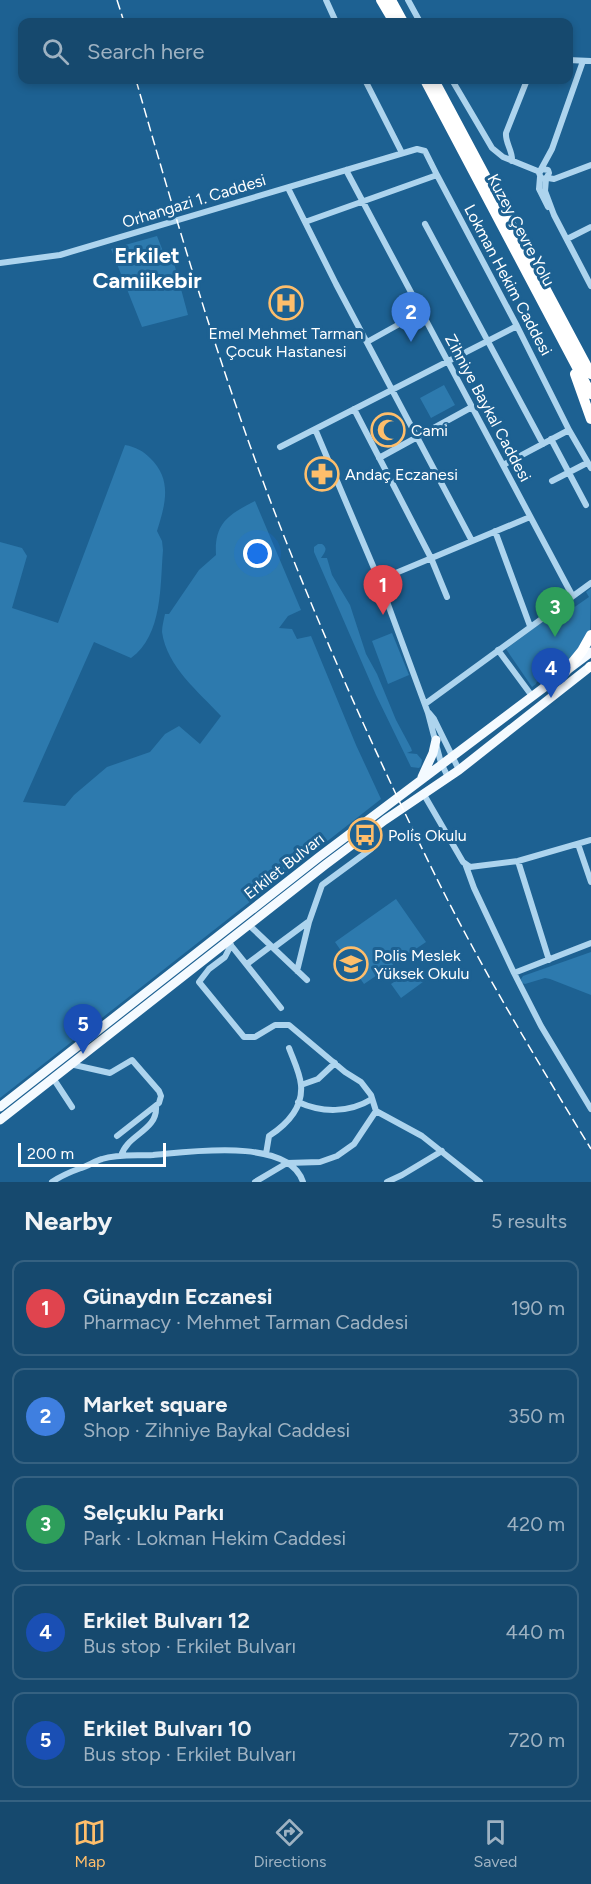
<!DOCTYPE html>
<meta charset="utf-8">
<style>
body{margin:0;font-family:Figtree,sans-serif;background:#1f5073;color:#f1f3f6}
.scale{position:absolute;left:18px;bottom:15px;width:148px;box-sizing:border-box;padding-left:6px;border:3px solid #fff;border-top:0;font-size:16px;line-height:21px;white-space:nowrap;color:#fff;-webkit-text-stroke:4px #1d6192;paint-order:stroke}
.you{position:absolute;left:258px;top:554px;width:21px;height:21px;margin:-15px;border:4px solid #fff;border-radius:50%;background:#1a73e8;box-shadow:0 0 0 9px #1a73e833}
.badge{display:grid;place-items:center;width:39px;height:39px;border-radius:50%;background:#febe6b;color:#fff;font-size:20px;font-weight:700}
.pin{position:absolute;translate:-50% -50px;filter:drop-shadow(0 2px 3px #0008)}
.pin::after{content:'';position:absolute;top:32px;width:21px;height:18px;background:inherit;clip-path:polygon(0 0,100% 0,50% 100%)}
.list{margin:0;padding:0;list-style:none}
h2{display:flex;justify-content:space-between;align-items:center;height:78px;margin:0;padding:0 24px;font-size:26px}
h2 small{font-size:20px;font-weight:400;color:#9eb2c2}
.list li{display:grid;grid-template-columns:39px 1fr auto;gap:18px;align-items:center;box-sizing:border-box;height:96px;margin:0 12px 12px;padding:0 12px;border:2px solid #356181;border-radius:12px}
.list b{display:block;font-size:22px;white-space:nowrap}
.list p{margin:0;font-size:20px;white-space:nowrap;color:#9eb2c2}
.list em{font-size:20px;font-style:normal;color:#9eb2c2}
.icon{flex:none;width:33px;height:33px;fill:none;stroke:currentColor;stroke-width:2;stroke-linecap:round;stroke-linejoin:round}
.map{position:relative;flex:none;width:591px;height:1182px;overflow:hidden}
.search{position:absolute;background:#16496e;box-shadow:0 3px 9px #0003;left:18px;right:18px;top:18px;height:66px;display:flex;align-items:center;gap:15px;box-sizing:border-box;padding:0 21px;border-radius:12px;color:#9eb2c2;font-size:22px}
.sheet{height:618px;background:#16496e}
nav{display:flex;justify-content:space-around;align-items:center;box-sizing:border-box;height:84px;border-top:2px solid #356181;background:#16496e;font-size:16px;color:#9eb2c2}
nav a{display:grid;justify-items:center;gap:3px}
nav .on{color:#febe6b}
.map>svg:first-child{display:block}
.green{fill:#2d7aae}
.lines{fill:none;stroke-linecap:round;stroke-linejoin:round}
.street{stroke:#add4ee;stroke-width:6}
.primary{stroke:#f4faff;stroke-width:9}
.highway{stroke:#fff;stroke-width:10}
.rail{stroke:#fff;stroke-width:1.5;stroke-dasharray:10 4.5;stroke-linecap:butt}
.labels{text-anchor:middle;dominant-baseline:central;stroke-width:6;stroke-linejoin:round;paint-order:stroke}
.street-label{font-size:16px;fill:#fff;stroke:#1d6192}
.poi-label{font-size:16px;fill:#fff;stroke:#1d6192;text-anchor:start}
.district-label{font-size:22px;font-weight:bold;fill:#fff;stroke:#1d6192}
</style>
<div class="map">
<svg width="591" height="1182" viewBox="0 0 591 1182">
<rect width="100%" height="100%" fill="#1d6192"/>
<!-- green -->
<path class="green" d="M157,236L168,264L174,263L188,315L142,327L111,249Z
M444,385L455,405L431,418L420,398Z
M125,445C136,447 143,451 150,458C173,480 165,505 157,531L162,541L163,550C160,585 163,635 131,658L94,642L23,802L65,806L74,795L107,767L150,752L165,734L179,726L200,744L221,716C199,692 167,667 162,632C162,626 164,619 165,614H169L199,570L216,555C214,522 230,514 255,501L301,610L288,616L279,628L292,629L297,639L311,636L356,745L381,799L0,1098V542L22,548L27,556L12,608L58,623Z
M318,544H322C329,549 324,553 321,558H327L332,575L350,605L366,654L377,674L396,720L411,748L412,751L407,753L417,754L422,760L421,766L419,768L411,767L376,695L314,552V547Z
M591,588L590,633L569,661L560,668L554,667C547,671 538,677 536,684L532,687L506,649L549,617L553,622L589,597L586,592Z
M392,633L409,675L388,684L372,641Z
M396,899L426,942L364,984L335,942Z
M591,952V995L550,979L545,978L525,984L522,983L521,979L523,976Z
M418,966L427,979L401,998L391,984Z"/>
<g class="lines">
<!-- street -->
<path class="street" d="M326,0L336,22
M408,0L420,22
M568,60L591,61
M365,80L402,153
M452,80L492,148L503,157L540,172
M512,161C513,151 505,143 506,133L527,80
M542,169L548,170L549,173L546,179L541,178L539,173L552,149L583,61
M346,170L572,595
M540,177L539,189L548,207
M548,178L554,179L591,165
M546,179L545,191L554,215L591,286
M288,188L336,284L472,541
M305,222L437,175L517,326L569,430L591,468
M425,224L543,444
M567,239L591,227
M0,263L60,255L417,149L425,151L437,175
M367,342L421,312
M354,409L431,558L447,597
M315,429L379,580L428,713L441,763L448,777
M551,439L586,505
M280,447L517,326
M379,458L472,407
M503,465L569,430
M552,481L587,463
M495,531L530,626
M379,580L530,517
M498,650L532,696
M425,704L591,583
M429,713L434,719L459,770
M423,793L463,862L470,867L518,861L591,840
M578,844L591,882
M518,861L549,960
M466,866L474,888L514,973L591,943
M249,925L307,980
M230,944L281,1008
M231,945L225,957L209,969L199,982L244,1037H255L275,1025H289L345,1072L361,1082L371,1095L376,1111L354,1144L337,1156L320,1162L287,1163L255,1182
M273,948L308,922
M247,964L271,946
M297,971L309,922L322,885L371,849
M514,973L541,1026L591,1109
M70,1064L110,1073L132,1060L159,1091L161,1096L159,1103L117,1136
M53,1078L72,1107
M301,1085L318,1079L335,1063
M298,1102C322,1113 349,1113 372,1099
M376,1111L422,1136L480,1182
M266,1154L269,1136C286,1125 303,1108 301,1085C300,1073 293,1059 289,1048
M121,1156C127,1134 158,1131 156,1106
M52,1182C62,1175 70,1172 81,1168C88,1166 95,1161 102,1159C118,1154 136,1156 153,1155C189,1152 289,1137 303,1182
M387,1182L402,1175L442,1151"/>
<!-- primary -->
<path class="primary" d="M422,777L433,753L436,740
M0,1107L319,857L591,652
M0,1120L325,865L385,820L459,770L591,666"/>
<!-- highway -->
<path class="highway" d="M381,0L394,22
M391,0L403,22
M425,80L591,394
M434,80L591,374
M575,374L591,419
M590,667H591
M565,672L582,651L591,635"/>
<!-- rail -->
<path class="rail" d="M117,0L124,22
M136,80C179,230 223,380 280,526C327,646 380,764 437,879C483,971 537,1061 591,1149"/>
</g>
<!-- icons -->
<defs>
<symbol id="hospital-ring" viewBox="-11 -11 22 22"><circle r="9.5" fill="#1d6192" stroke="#febe6b" stroke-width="1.5"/><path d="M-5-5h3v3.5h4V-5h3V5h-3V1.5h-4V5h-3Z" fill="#febe6b"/></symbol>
<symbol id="mosque-ring" viewBox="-11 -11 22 22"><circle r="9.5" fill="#1d6192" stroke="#febe6b" stroke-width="1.5"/><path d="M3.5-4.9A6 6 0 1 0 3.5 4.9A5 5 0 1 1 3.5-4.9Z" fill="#febe6b"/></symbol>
<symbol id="pharmacy-ring" viewBox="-11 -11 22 22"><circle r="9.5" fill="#1d6192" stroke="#febe6b" stroke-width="1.5"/><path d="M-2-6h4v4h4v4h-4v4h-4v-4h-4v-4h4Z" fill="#febe6b"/></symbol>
<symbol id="bus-ring" viewBox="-11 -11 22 22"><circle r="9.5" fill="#1d6192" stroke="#febe6b" stroke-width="1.5"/><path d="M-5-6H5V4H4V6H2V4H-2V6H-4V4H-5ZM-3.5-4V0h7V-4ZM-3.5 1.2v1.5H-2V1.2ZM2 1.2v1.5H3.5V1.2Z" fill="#febe6b"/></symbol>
<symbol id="school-ring" viewBox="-11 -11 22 22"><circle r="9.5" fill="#1d6192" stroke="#febe6b" stroke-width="1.5"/><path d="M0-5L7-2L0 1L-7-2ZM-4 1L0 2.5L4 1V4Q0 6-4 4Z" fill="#febe6b"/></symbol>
</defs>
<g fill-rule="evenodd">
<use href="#hospital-ring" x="267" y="284" width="38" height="38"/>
<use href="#mosque-ring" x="369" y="411" width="38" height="38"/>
<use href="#pharmacy-ring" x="303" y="455" width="38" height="38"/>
<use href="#bus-ring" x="346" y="816" width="38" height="38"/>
<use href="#school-ring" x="332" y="945" width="38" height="38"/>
</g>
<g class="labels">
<!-- street labels -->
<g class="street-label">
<text transform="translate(194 201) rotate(-17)">Orhangazi 1. Caddesi</text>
<text transform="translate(521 230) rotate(62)">Kuzey Çevre Yolu</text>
<text transform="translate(508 280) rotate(62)">Lokman Hekim Caddesi</text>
<text transform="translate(488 408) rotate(62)">Zihniye Baykal Caddesi</text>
<text transform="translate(284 866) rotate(-38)">Erkilet Bulvarı</text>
</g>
<!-- poi labels -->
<g class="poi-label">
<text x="286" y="333" text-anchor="middle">Emel Mehmet Tarman<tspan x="286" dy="18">Çocuk Hastanesi</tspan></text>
<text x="411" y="430">Cami</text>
<text x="345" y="474">Andaç Eczanesi</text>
<text x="388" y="835">Polis Okulu</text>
<text x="374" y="955">Polis Meslek<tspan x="374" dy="18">Yüksek Okulu</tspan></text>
</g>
<!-- district labels -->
<g class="district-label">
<text x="147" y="255">Erkilet<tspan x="147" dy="25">Camiikebir</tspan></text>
</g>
</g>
</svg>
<div class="scale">200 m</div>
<div class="you"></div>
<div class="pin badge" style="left:383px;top:615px;background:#e0444e">1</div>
<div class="pin badge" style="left:411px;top:342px;background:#3f7fe0">2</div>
<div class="pin badge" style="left:555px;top:637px;background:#2e9e5b">3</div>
<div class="pin badge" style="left:551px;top:698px;background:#1a4fb4">4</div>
<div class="pin badge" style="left:83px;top:1054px;background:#1a4fb4">5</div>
<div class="search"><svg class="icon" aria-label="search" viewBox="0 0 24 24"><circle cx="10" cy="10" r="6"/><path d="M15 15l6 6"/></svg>Search here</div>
</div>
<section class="sheet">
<h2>Nearby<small>5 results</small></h2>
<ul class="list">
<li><span class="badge" style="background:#e0444e">1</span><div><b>Günaydın Eczanesi</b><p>Pharmacy · Mehmet Tarman Caddesi</p></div><em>190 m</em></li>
<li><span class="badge" style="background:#3f7fe0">2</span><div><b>Market square</b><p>Shop · Zihniye Baykal Caddesi</p></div><em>350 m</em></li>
<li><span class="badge" style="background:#2e9e5b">3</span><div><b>Selçuklu Parkı</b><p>Park · Lokman Hekim Caddesi</p></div><em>420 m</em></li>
<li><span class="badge" style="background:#1a4fb4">4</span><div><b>Erkilet Bulvarı 12</b><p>Bus stop · Erkilet Bulvarı</p></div><em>440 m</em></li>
<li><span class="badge" style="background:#1a4fb4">5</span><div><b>Erkilet Bulvarı 10</b><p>Bus stop · Erkilet Bulvarı</p></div><em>720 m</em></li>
</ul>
</section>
<nav>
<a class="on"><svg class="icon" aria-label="map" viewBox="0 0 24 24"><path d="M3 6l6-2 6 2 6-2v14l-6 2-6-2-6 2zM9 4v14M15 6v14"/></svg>Map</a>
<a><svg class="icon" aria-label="directions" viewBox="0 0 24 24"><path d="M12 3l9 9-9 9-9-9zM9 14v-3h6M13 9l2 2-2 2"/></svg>Directions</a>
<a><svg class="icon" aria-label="saved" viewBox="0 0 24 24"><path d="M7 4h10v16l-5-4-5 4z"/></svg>Saved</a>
</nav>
